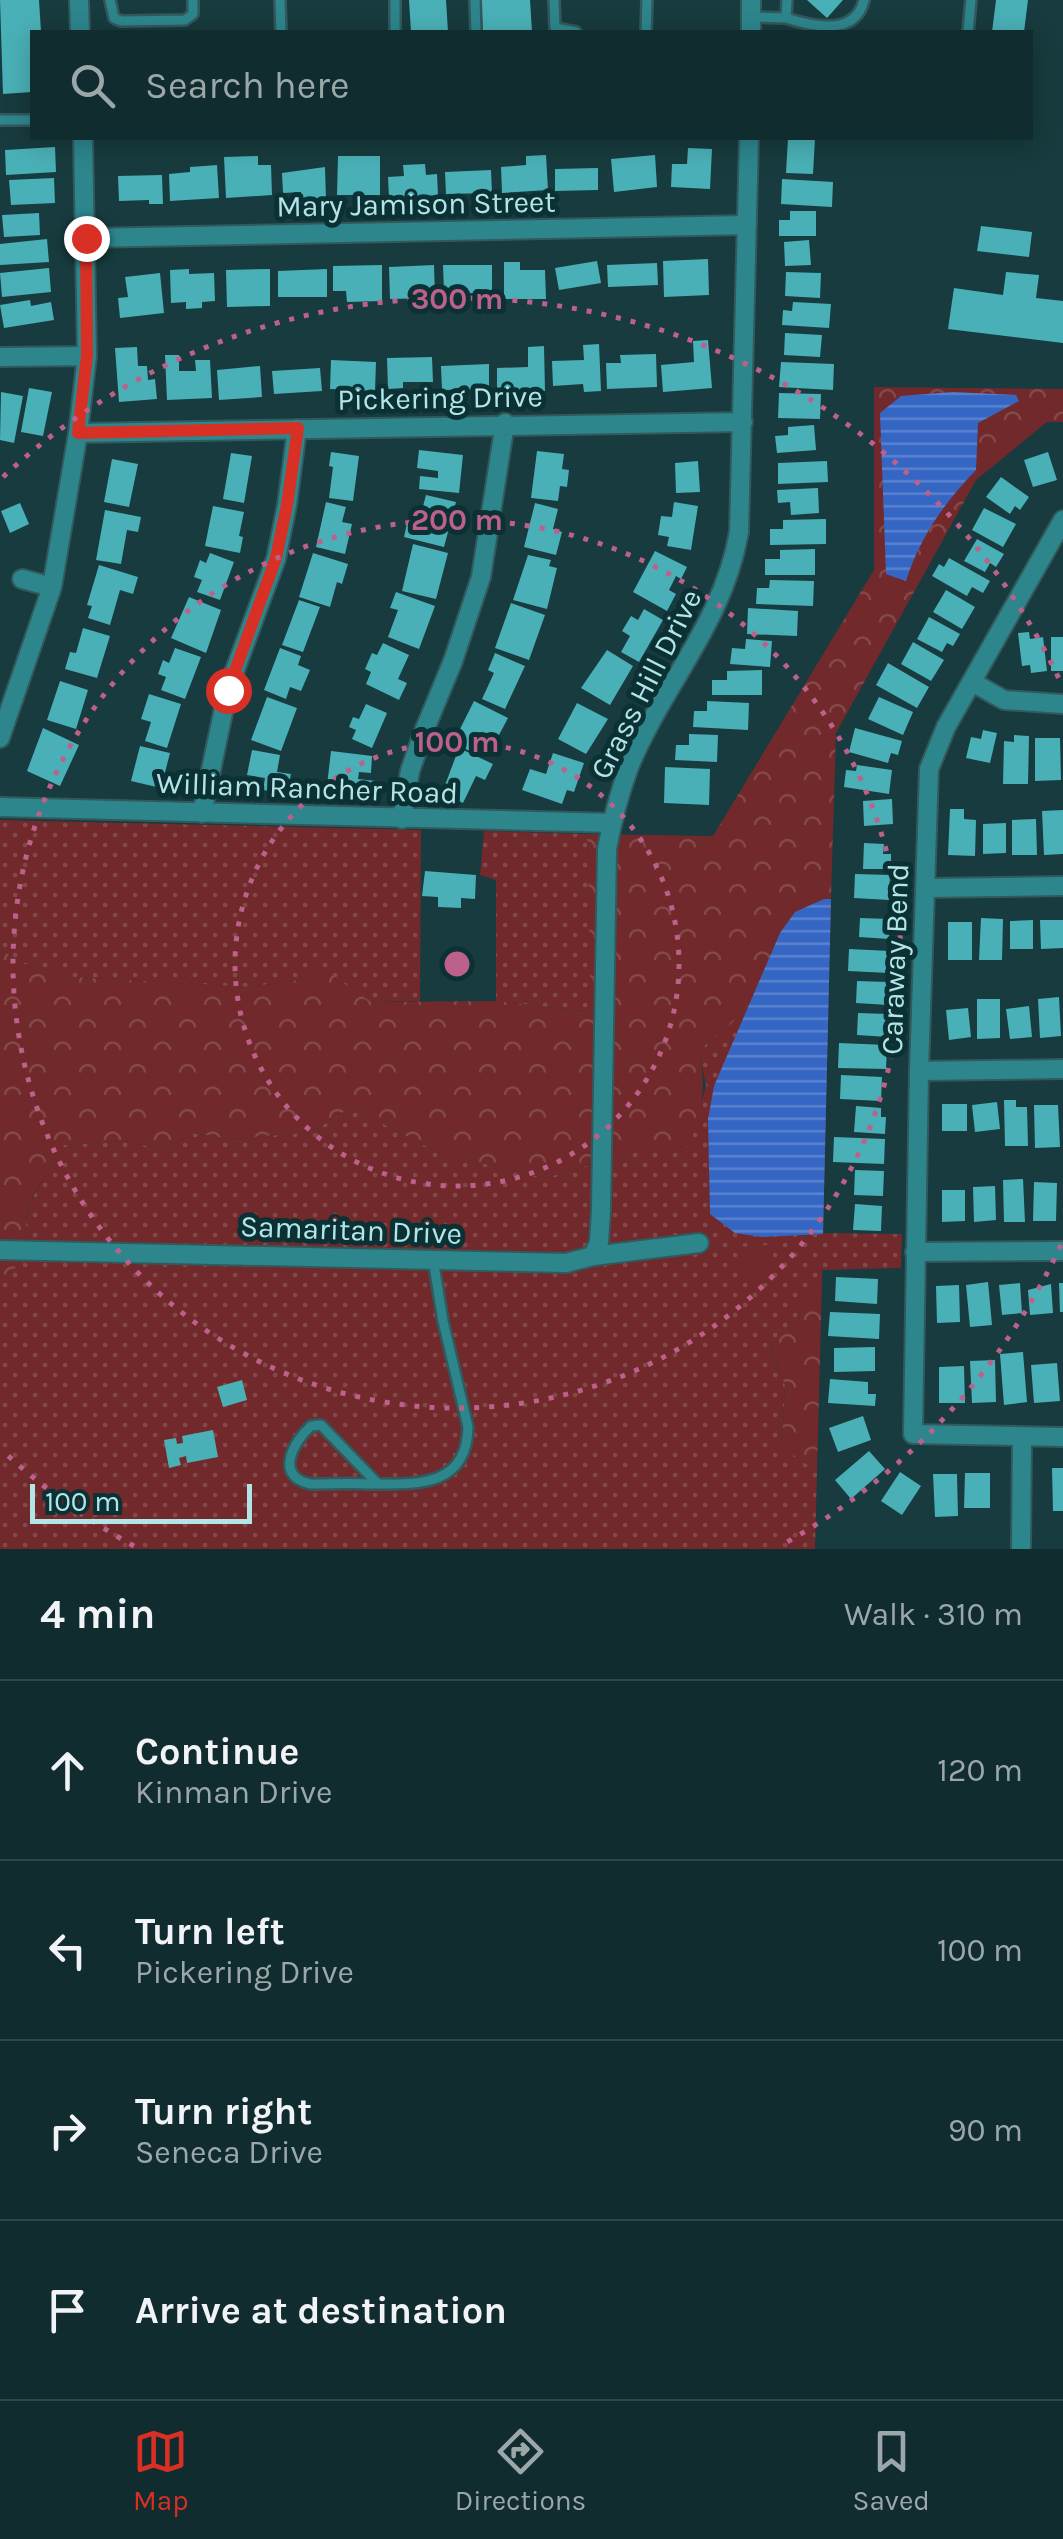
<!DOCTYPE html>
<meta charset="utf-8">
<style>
body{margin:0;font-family:Karla,sans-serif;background:#1e383a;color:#f1f3f6}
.scale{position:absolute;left:30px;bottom:25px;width:222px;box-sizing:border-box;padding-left:10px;border:5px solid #b3e5e8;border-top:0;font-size:28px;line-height:35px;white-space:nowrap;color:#b3e5e8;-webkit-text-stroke:8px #0b3134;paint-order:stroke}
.stop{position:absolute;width:30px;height:30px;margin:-22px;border:8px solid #d93025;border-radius:50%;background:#fff}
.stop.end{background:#d93025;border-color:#fff;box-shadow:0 2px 10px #0008}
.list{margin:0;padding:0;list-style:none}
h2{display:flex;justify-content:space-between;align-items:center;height:130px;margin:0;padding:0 40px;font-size:42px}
h2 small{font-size:32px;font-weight:400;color:#9ca7aa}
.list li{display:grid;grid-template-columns:65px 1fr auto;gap:30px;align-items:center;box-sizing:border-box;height:180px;padding:0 40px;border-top:2px solid #30484a}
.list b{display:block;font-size:38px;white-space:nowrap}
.list p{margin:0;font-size:32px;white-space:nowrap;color:#9ca7aa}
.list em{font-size:32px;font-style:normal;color:#9ca7aa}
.icon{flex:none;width:55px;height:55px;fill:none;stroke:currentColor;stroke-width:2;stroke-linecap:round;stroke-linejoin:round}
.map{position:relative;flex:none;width:1063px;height:1549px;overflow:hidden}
.search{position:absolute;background:#112c2e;box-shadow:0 5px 25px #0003;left:30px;right:30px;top:30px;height:110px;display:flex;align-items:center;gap:25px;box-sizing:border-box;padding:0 35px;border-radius:0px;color:#9ca7aa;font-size:38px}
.sheet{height:850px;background:#112c2e}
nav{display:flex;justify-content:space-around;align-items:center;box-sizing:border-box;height:140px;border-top:2px solid #30484a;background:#112c2e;font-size:28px;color:#9ca7aa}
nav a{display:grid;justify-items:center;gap:5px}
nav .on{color:#d93025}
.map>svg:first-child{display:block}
.green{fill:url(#green-dots)}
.forest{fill:url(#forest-crowns)}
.pitch{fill:#71292b}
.water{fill:url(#water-rules)}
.building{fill:#4ab0b7}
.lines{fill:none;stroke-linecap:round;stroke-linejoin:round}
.service-casing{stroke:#32595c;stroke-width:14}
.minor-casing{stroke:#32595c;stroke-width:22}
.service{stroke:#2d868c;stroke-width:9}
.minor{stroke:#2d868c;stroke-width:18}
.route{stroke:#d93025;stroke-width:12}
.ring{fill:none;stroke:#bd608c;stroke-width:5;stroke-dasharray:5 10}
.labels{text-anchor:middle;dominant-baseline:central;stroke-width:10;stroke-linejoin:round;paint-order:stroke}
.street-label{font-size:30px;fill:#b3e5e8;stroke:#0b3134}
.centre{fill:#bd608c;stroke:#0b3134;stroke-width:5}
.ring-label{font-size:30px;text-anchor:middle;font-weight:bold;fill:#bd608c;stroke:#0b3134;stroke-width:10;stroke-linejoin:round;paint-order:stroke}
</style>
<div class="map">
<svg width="1063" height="1549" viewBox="0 0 1063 1549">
<defs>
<pattern id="green-dots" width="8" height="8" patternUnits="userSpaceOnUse" patternTransform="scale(2.5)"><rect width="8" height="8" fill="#71292b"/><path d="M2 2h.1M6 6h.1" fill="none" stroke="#83484a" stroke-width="1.8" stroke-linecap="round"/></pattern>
<pattern id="forest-crowns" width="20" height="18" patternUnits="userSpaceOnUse" patternTransform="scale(2.5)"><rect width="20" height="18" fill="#71292b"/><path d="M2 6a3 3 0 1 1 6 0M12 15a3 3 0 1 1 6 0" fill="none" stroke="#83484a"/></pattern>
<pattern id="water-rules" width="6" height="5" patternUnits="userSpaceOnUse" patternTransform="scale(2.5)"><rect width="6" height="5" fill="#3566c4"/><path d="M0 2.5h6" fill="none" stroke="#5983ce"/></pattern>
</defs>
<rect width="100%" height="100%" fill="#173b3e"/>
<!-- green -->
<path class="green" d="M0,820L421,830L420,1001L370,1002L307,979L248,987L72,977L24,964L0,949Z
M484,831L587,834L592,1012L496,1001V880L480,875Z
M831,899L823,1233L902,1234L901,1268L822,1270V1281L809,1291L796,1323L770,1348L785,1385L782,1447L817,1471L815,1549H0V1278C43,1255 16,1235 31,1202C40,1182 53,1163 63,1145L121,1141L165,1149L192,1133L231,1139L312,1132L351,1107L439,1153L545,1178L636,1151L689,1146L706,1086L700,1055L706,1044L730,1025L780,933Z"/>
<!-- forest -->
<path class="forest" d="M874,387L1063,389V422H1047L976,480L836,733L831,899H824L780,933L754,998L730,1025L706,1044L700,1055C707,1093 701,1111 689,1146L636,1151L545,1178L439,1153L351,1107L312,1132L231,1139L192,1133L165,1149L121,1141L64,1145C53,1163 40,1182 31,1201C16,1235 43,1255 0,1278V949L24,964L72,977L248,987L307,979L319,966L371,1002L496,1001L591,1012L587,834L713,836L874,570Z
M822,1281L817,1471L782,1447L785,1385L770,1347L796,1323L809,1290Z"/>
<!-- pitch -->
<path class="pitch" d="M772,1245L773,1277L739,1278V1247Z"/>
<!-- water -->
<path class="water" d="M953,392L1016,395L1019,401L978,423L976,470C944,503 920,537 906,581L886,574L880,413L901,396Z
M824,899H831L823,1234L762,1237L735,1233L710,1214L708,1119L714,1086L780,933L795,912Z"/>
<!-- building -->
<path class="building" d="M0,0H39L41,32H32V92L3,94Z
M409,0H446L448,32H411Z
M481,0H530L532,32H483Z
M807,0H843L827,18Z
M996,0H1028L1024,32H992Z
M788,138H815L813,174L786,173Z
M55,147L56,172L6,175L5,150Z
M688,148L712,149L710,189L671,187L672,164H687Z
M546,155L548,190L502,193L501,167L526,165V156Z
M655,155L657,187L614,192L611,159Z
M258,156V165H271L272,195L226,198L224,157Z
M338,156H380V195H337Z
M425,164L426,175L437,174L438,195L389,198L388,177L404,176L403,165Z
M217,165L219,198L170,201L169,174L190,172V167Z
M325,167L326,200L302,201L301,192L283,193L282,173Z
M598,168V190L555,191V169Z
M491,170L492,193L446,194L445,172Z
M162,175L163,204H149V200L119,201L118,176Z
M54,178L55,203L11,205L9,180Z
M782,179L833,182L832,207L781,204Z
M790,211H816V236H779V220H790Z
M39,213L40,235L4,237L2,215Z
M981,226L1032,232L1029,257L977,251Z
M47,239L49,262L0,265V244Z
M809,240L811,265L785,266L784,242Z
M708,259L709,295L664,297L663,261Z
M597,261L601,283L559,290L555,268Z
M504,262H520V270H545L546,299H504Z
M657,263L658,285L608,287L607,265Z
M382,265V301L347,302L346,291H333V266Z
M434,265L435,298L390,299L389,267Z
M443,265H492V293H444Z
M49,268L51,292L2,297L0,273Z
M189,269V274L214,273L215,301L202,302V308L186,309V302L171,303L170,270Z
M270,269V306L227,307L226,270Z
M327,269V297H278V271Z
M786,272L821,273L820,298L785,296Z
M1006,272L1039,275L1036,298L1063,301V343L948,329L954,288L1003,295Z
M160,273L164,313L120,318L118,298L128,297L125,277Z
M30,300L31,306L51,302L54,320L4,328L0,305Z
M793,302L831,304L829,328L782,325L783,310L792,311Z
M785,333L822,335L820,357L784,355Z
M708,340L712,388L663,392L661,365L694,362L693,341Z
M599,344L601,391L584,392L583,384L553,386L552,361L584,360L583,345Z
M544,346L545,391L497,392V368L528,367V347Z
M137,347L138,366H147L148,380L155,379L157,399L119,402L115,348Z
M656,354L657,387L607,389L606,363H621L620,355Z
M165,355H179V371H196L195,360H210L212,398L167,400Z
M432,357L433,382H403V388L388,389L387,358Z
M331,360L376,362L375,391L330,389Z
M781,362L834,364L833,390L779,387Z
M489,364V389L442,390L441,366Z
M260,366L262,397L219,400L217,370Z
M320,368L322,391L274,394L272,371Z
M29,388L52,392L43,436L21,432Z
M1,392L23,396L14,443L0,440Z
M779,393L821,394L820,419L778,418Z
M814,425L816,450L777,453L775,436L788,435V427Z
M419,450L463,455L459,493L419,489L420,476L438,478V471L417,468Z
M537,451L564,454L562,469L569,470L567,487L560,486L558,501L531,498Z
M331,452L359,456L353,501L329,498L333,467L329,466Z
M1048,452L1057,480L1033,487L1024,460Z
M231,453L252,456L244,503L223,499Z
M112,459L138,464L129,507L104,502Z
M698,461L700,492L676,493L675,463Z
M827,461L828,482L778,484V463Z
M1001,477L1029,497L1020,510L1015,506L1010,514L986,497Z
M818,488L819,513L791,515L790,502L778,503L777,490Z
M426,495L456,502L444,547L404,537L407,523L418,525Z
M326,502L346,507L342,522L352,524L345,554L316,547Z
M674,502L698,506L691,550L667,546L669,537L658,535L661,516L672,517Z
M20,503L29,524L10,533L1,511Z
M535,503L558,509L553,529L562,532L556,555L524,547Z
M213,506L244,512L239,536L243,537L240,553L205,546Z
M984,508L1016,524L1003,547L972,530Z
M105,510L141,517L138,532L127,530L121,564L96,560Z
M826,519V544L770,545V529H783V520Z
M977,539L1004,554L996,567L990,563L985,572L964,561Z
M413,544L448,553L436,599L402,591Z
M815,549V575H765V559H780V550Z
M655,551L687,567L681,579L676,576L669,590L676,594L667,611L633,592Z
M210,553L234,562L220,600L197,592L202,580L194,577L200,560L206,563Z
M313,553L348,564L342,584L337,582L330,607L299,597Z
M528,555L551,560L549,566L557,568L547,609L513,600Z
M949,558L990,581L983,593L972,587L967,596L932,576L939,564L944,567Z
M99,565L138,577L133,594L120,590L110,625L88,618L92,606L87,605Z
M770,580L814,581L813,606L756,604L757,588H769Z
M946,590L975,607L962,629L933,612Z
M396,592L435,606L419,649L388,637L398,610L390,608Z
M189,597L221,610L206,653L171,638Z
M299,600L320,607L303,652L282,645Z
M511,603L545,615L529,660L495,648Z
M748,608L798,611L797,636L747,634Z
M644,609L663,620L639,662L621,652L630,636L622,631L631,616L638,620Z
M929,617L960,634L953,646L947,643L942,652L917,639Z
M83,628L110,636L97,678L65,669L70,652L76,653Z
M1029,632L1030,639L1043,637L1047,671L1031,673L1030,665L1022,666L1018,633Z
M1051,637H1063V671H1051Z
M746,639L772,641L770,667L730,664L732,648L745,649Z
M913,642L944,660L931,681L901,664Z
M383,643L409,655L398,679L407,683L399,700L366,684L371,672L365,669L372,653L377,655Z
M175,648L201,657L185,699L161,690L166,677L158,674L163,660L169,663Z
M280,648L301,656L298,665L310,670L301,691L290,687L286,699L264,690Z
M607,650L633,666L610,705L581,688Z
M495,653L525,666L505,709L482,699L494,673L488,670Z
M888,663L929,687L917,708L876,685Z
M762,670V695H712V680H727V671Z
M60,681L88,690L76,729L47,720Z
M149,694L181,704L167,748L145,741L151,722L141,719Z
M267,697L297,708L281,751L251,740Z
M879,697L913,712L903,735L868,719Z
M474,701L508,718L491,750L478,744L474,753L453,743Z
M707,701L749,703L748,730L693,727L694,711H707Z
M577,703L608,719L586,754L558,739Z
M366,704L387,713L372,748L352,739L356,730L349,727L353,717L359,719Z
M43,728L79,745L60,786L27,771Z
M855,728L902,741L898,755L891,753L888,763L849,752Z
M983,730L997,733L990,763L966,758L971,737L981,739Z
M689,734L718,735L717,762L675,760L676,745H689Z
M1014,735L1029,736L1028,784H1003L1004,741L1014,742Z
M1035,738H1060L1061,780L1035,781Z
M140,746L170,753L161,788L131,781Z
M459,748L493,764L485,780L476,776L463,803L442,793Z
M252,750L280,755L277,772L291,774L287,794L263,790L265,778L247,775Z
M331,751L372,756L371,773L359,772L358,779L376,781L373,800L326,794Z
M553,753L584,763L574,792L567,790L562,804L522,790L530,769L546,774Z
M857,765L892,770L889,794L844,787L846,770L856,771Z
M665,767L710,769L709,805L664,803Z
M892,799L893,824L864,826L863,801Z
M950,809H964V819L976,820L975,856L948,855Z
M1063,810V854L1044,855L1042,811Z
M1036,819L1037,855H1012V820Z
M1006,823V853L983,854V824Z
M864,843L884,844L883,854H891V869H863Z
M425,871L476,875L475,899L461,898V908L438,907V897L422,896Z
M855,874L890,875L889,900L854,898Z
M860,918L890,919L889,939L859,937Z
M981,918L1003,919L1002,960H979Z
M1033,920V949H1010V921Z
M1040,920H1063V948L1041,949Z
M948,922H972V960H948Z
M849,949L890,951L889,973L848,971Z
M857,981L889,982L888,1005L856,1003Z
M1059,997L1061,1036L1040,1038L1038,999Z
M977,999H1000V1038L977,1039Z
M1029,1006L1032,1037L1010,1039L1006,1009Z
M968,1008L971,1037L949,1040L946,1010Z
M858,1013L889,1014L888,1037L857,1035Z
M839,1043L887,1045L886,1069L838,1068Z
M841,1075L882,1077L881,1101L840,1099Z
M1004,1100H1016V1107H1027L1028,1146H1005Z
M997,1102L1000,1129L975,1132L972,1105Z
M942,1104H967V1131H942Z
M1034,1105H1058L1060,1147L1035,1148Z
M856,1106L881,1108V1117H886L885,1134L854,1132Z
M834,1137L885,1139L884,1164L833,1162Z
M855,1170L884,1171L883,1196L854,1195Z
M1023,1179L1025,1222H1004L1003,1180Z
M1034,1182L1057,1183L1056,1221H1033Z
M995,1186L996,1220L974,1222L973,1187Z
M942,1190H965V1221L942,1222Z
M855,1204L882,1206L881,1231L853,1230Z
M836,1277L878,1279L877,1304L835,1301Z
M988,1282L992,1325L970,1327L966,1285Z
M1020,1283L1022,1313L1002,1315L999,1285Z
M1059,1283H1063V1312H1060Z
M1051,1284L1053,1313L1030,1315L1028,1290Z
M959,1285L960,1322L937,1323L936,1286Z
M830,1312L880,1314L879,1339L828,1336Z
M875,1347V1371L834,1372V1348Z
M1023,1352L1027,1402L1004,1405L1000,1354Z
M995,1360L996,1402L972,1403L970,1361Z
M1057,1363L1060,1401L1034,1403L1031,1365Z
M964,1366L965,1403H939V1367Z
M830,1379L868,1382V1394H876L875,1406L828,1403Z
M242,1380L247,1400L223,1407L217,1387Z
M863,1416L871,1440L838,1452L829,1428Z
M213,1430L218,1457L187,1463L186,1456L179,1458L181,1465L169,1468L164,1440L176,1438L177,1444L183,1443L182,1436Z
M869,1451L885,1469L851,1499L835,1480Z
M1052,1468H1063V1511H1053Z
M900,1472L921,1486L902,1515L881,1501Z
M965,1473H990V1508H964Z
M933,1474H957L958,1516L935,1517Z"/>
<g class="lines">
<defs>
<path id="service" d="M110,0L114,18L121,21L185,20L193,14V0
M280,0L281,32
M395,0V32
M475,0L476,32
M554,0L555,28L576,32
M752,17L786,18L787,0
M786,18C814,27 856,36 864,0
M646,32L647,0
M968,32L971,0
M0,120H32
M378,1484L321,1425L311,1426C293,1442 274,1477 311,1484C330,1484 348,1483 367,1484C414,1484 467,1489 468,1427L443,1321L433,1259"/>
<path id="minor" d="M79,0L80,32
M751,0V32
M86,238L747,225
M0,357L87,356
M78,433L743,422
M1063,520L946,727L929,769L919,1071L913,1434L1063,1437
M22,579L52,587
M972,682L1004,700L1063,704
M0,738L52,587L78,433L87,356L83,138
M0,807L612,823
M202,813L228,689L276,559L287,505L297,429
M402,819L410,771L422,736L453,661L481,577L505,423
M926,888L1063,886
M919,1071L1063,1069
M0,1250L566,1263L593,1256L699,1243
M915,1252L1063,1251
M593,1256L599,1242L601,1210L607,849C612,821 619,794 629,767C663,684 723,624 739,532L749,138
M1021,1549L1022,1437"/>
</defs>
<!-- service casing -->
<use href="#service" class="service-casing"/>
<!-- minor casing -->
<use href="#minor" class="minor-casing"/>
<!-- service -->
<use href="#service" class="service"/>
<!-- minor -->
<use href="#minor" class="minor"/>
</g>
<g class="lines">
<!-- route -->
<path class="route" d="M86,238L87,356L78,433L298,428L287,505L276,558L228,690"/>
</g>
<!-- distance rings -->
<g class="ring">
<circle cx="457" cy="964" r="222"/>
<circle cx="457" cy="964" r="444"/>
<path d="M1061 1245A666 666 0 0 1 780 1546M134 1546A666 666 0 0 1 3 1451M3 477A666 666 0 0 1 1061 683"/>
</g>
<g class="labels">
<!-- street labels -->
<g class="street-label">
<text transform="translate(416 204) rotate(-1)">Mary Jamison Street</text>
<text transform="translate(440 398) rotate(-1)">Pickering Drive</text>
<text transform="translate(646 684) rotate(-63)">Grass Hill Drive</text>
<text transform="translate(307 788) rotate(2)">William Rancher Road</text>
<text transform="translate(895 959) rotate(-88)">Caraway Bend</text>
<text transform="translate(351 1230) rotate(2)">Samaritan Drive</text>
</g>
</g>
<circle cx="457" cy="964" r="15" class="centre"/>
<g class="ring-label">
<text x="457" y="309">300 m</text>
<text x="457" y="530">200 m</text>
<text x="457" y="752">100 m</text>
</g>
</svg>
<div class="scale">100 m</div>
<div class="stop" style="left:228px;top:690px"></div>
<div class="stop end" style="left:86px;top:238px"></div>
<div class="search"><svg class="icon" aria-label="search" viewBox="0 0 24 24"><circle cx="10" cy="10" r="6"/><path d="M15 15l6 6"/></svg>Search here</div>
</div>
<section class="sheet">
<h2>4 min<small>Walk · 310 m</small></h2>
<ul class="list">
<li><svg class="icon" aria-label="ahead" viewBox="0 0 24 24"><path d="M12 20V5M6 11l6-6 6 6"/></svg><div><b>Continue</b><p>Kinman Drive</p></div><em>120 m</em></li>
<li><svg class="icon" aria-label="left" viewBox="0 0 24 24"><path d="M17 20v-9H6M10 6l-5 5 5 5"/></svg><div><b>Turn left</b><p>Pickering Drive</p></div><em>100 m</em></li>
<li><svg class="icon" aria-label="right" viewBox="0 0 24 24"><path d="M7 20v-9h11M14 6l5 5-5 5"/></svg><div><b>Turn right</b><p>Seneca Drive</p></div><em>90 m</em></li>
<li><svg class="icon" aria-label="arrive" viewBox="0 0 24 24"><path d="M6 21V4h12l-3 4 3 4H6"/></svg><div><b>Arrive at destination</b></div></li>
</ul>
</section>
<nav>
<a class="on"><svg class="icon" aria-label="map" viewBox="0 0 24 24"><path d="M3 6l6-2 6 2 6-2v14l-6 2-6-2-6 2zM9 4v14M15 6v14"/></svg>Map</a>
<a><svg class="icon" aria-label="directions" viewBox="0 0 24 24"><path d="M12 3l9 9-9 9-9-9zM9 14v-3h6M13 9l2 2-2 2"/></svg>Directions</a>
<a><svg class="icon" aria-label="saved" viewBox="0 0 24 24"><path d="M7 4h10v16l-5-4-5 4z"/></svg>Saved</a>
</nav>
